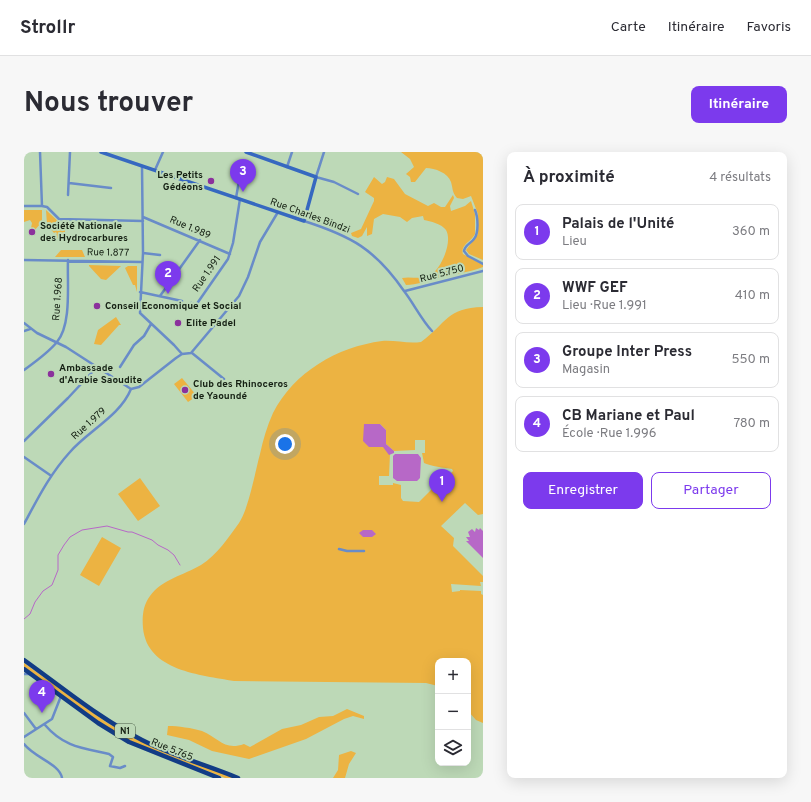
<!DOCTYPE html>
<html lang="fr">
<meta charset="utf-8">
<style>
body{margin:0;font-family:Overpass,sans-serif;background:#f7f7f7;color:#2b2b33}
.controls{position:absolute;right:12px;bottom:12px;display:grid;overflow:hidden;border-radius:8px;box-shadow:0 4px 16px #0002}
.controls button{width:36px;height:36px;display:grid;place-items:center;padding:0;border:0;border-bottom:1px solid #e1e1e2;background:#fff;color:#2b2b33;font:20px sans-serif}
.you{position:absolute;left:261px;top:292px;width:14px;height:14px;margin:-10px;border:3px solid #fff;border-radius:50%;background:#1a73e8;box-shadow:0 0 0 6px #1a73e833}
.badge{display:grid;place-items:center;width:26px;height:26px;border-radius:50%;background:#7c3aed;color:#fff;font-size:13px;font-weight:700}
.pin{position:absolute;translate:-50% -33px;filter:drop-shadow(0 1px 2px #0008)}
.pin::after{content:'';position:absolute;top:21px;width:14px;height:12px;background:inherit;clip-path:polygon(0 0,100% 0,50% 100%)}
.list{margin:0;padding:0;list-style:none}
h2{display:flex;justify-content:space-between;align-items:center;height:52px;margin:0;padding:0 16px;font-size:17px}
h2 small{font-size:13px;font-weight:400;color:#7c7c81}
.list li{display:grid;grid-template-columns:26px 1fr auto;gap:12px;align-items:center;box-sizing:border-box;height:56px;margin:0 8px 8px;padding:0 8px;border:1px solid #e1e1e2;border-radius:8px}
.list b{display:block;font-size:15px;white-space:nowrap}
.list p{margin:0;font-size:13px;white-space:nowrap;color:#7c7c81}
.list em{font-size:13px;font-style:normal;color:#7c7c81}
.actions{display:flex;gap:8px;padding:12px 16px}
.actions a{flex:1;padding:9px 0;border:1px solid #7c3aed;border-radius:8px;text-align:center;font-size:14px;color:#7c3aed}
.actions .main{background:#7c3aed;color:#fff}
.icon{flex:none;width:22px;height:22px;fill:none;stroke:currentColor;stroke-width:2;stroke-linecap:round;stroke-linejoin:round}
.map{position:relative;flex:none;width:459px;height:626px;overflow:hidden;border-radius:8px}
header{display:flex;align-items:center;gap:24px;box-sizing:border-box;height:56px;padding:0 20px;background:#fff;border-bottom:1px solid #e1e1e2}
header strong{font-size:19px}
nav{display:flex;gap:22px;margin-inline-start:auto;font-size:14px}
.intro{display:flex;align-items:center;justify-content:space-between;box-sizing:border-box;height:96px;padding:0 24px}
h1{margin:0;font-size:28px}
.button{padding:10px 18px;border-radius:8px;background:#7c3aed;color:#fff;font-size:14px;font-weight:700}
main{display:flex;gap:24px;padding:0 24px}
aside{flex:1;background:#fff;border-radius:8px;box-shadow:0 4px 16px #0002}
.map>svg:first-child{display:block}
.green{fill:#ecb342;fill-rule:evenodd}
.water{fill:#b768c7}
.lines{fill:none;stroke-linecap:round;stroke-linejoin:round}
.stream{stroke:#b768c7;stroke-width:1}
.street{stroke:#698cc8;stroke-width:2.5}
.secondary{stroke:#3668c0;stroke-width:3.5}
.highway{stroke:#123c85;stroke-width:4.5}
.poi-dot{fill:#8b319c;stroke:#bdd9b7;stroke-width:1.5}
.labels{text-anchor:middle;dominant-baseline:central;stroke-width:4;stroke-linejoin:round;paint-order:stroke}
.shield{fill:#bdd9b7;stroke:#475844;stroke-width:1}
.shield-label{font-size:9px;font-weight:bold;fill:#152013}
.poi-label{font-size:10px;font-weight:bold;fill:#152013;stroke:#bdd9b7;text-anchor:start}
.street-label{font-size:10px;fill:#152013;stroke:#bdd9b7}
</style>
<header>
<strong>Strollr</strong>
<nav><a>Carte</a><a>Itinéraire</a><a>Favoris</a></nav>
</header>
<div class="intro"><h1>Nous trouver</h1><a class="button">Itinéraire</a></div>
<main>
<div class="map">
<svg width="459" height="626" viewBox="0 0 459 626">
<rect width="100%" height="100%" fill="#bdd9b7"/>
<!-- green -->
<path class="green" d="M377,0H459V108L445,102L442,98L454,82V62L447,44L439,47L433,46C428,40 429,37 427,30C424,21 411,16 402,16L391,30H387L386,25L382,22L390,15L386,7Z
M350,25L358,32L361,30L363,25L370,27L381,42L404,54L410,51L417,55H421L429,43L430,46L426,54L427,59L441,54L447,49L451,62V82C447,90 436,93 439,102L459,113V115C444,121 428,122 413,126C402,129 393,133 382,133L378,126C387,124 396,128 405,124C417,118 429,90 422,78C418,72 406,69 400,68L399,64L388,66L383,70L376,65L359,62L350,67L348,82L343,84V75L338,84L334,86L328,84L327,81L337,77L350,49V46L341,40Z
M0,58H18V70L10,79L7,76L8,71L6,68L0,70Z
M22,58L36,71H46L41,74V90H37L31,84L33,82L32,80L30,81L23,73Z
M37,98H58L61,105H31Z
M65,114V113L97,114L82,128L77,127Z
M104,114H113V140L111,133H109L101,116Z
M459,155V362L454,363L441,351L417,374L430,386L429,394L459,424V430H456L457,434L427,432L428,440L436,439V438L457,439V442L459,443V571L452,568L444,559V509H414V534L402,531L210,529C177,523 123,519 119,476C118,465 119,453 126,444C137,428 160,423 177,413C193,403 204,386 215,371C225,356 231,320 236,302C239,288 243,274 249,261C270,220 313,195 358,189C371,188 384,192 397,190C423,171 422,156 459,155ZM340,272H356L362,278V292L370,299L391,298V288H401V301H398L400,311C406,314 421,316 428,317L429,319L425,323H416L418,327L395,350L379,349L377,346V333L369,331V333H355V324H365L366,302Z
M92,165L97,173H95L77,193L70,192L74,178Z
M158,226L173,244L164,250L150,232Z
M116,326L136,354L114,369L94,342Z
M78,385L97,396L75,434L56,423Z
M0,511L82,570L109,586L210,626H201L107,589L80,573L0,515Z
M323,557L340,564V567L329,564L320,567L282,587L225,607L188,599L165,588L143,583L144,574C154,574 168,576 178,579C195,586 200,599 220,592L226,595L258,577L277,573L295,565L309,564Z
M327,599L332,601L325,612L321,626H309L314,618L315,603Z"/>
<!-- water -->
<path class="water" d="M340,272H356L362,278V292L370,299V301L365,303L359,295H345L339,289Z
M371,302H394L397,306L396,326L393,329H373L369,326V304Z
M452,376L455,378L456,376L459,379V406L442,389H445L442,385H446L444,380L448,377L451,380Z
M339,378H348L352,382L348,385H339L335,381Z"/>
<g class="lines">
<!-- stream -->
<path class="stream" d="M0,467L6,462L11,450L19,439L28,433L34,418V403L40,393L46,385L58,378L83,374L104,380H108L128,388L134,393L144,398L150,403L156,413"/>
<!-- street -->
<path class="street" d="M16,0L18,54L23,55L35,67L119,69
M300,0L292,25L310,30L334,42
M118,14L119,101L116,161L150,193L158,202
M263,15L268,0
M131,18L139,0
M209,24L219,22L225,19
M45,31L87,36
M44,43L46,0
M212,46L216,23
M0,54H18
M451,58C454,65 455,81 450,87C446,92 441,93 440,99L444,104L459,112
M119,65L206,102
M280,69C327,84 351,97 380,139C390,152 397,167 408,179
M119,101L136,103
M0,108L118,110
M381,139L459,119
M116,140L158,149
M136,144L176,88
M167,151L172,153L204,107L209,91L216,47
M0,171L13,181L42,195L107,237
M0,179L6,177
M168,201L200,227
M96,215L110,193L120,184L127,172
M0,218C11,210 24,201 33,190C48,172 43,131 44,108
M107,237L115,235L152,206L158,202L167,201L215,144L224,125L236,90L254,60
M0,289L44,246L72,216
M0,305L26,323
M0,372C14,346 26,322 46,300C64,279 96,264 107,237
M315,397L323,399H340
M0,522H6
M0,561L12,577
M21,573C40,595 58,596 85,602L89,605L86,614L96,616L101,614
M0,585L28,567L37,544
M0,592C11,606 36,612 38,626"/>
<!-- secondary -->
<path class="secondary" d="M77,0L280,69L292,25L222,0"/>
<!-- highway -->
<path class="highway" d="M0,508C39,536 76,567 118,588C149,604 183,613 214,626
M0,517L74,571L105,590L195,626"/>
</g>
<!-- markers -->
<g class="poi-dot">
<circle cx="187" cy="29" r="4"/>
<circle cx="8" cy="80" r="4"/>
<circle cx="73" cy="154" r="4"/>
<circle cx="154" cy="171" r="4"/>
<circle cx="27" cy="222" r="4"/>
<circle cx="161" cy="238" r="4"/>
</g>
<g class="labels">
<!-- shield labels -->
<rect class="shield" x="91" y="572" width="20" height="14" rx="3"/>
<g class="shield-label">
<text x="101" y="579">N1</text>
</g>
<!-- poi labels -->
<g class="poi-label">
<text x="179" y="23" text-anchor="end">Les Petits<tspan x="179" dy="12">Gédéons</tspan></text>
<text x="16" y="74">Société Nationale<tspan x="16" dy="12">des Hydrocarbures</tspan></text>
<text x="81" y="154">Conseil Economique et Social</text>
<text x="162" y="171">Elite Padel</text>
<text x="35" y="216">Ambassade<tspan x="35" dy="12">d'Arabie Saoudite</tspan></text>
<text x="169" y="232">Club des Rhinoceros<tspan x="169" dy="12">de Yaoundé</tspan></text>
</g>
<!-- street labels -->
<g class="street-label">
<text transform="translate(286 64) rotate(20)">Rue Charles Bindzi</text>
<text transform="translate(166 76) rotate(23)">Rue 1.989</text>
<text transform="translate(84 101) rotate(1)">Rue 1.877</text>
<text transform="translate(183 122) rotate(-55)">Rue 1.991</text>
<text transform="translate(418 122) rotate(-15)">Rue 5.750</text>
<text transform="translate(34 147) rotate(-86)">Rue 1.968</text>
<text transform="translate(65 272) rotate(-42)">Rue 1.979</text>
<text transform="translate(148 598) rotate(22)">Rue 5.765</text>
</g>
</g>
</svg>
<div class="controls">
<button>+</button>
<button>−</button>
<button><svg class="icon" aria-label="layers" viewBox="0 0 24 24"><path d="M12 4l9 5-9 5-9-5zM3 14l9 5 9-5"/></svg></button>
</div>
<div class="you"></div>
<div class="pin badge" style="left:418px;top:350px">1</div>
<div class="pin badge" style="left:144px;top:142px">2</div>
<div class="pin badge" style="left:219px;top:40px">3</div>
<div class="pin badge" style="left:18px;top:561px">4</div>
</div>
<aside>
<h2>À proximité<small>4 résultats</small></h2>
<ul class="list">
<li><span class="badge">1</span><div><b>Palais de l'Unité</b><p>Lieu</p></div><em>360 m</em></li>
<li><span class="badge">2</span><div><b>WWF GEF</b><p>Lieu · Rue 1.991</p></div><em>410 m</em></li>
<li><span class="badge">3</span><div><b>Groupe Inter Press</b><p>Magasin</p></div><em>550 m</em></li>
<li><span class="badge">4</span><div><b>CB Mariane et Paul</b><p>École · Rue 1.996</p></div><em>780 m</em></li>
</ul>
<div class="actions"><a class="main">Enregistrer</a><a>Partager</a></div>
</aside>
</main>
